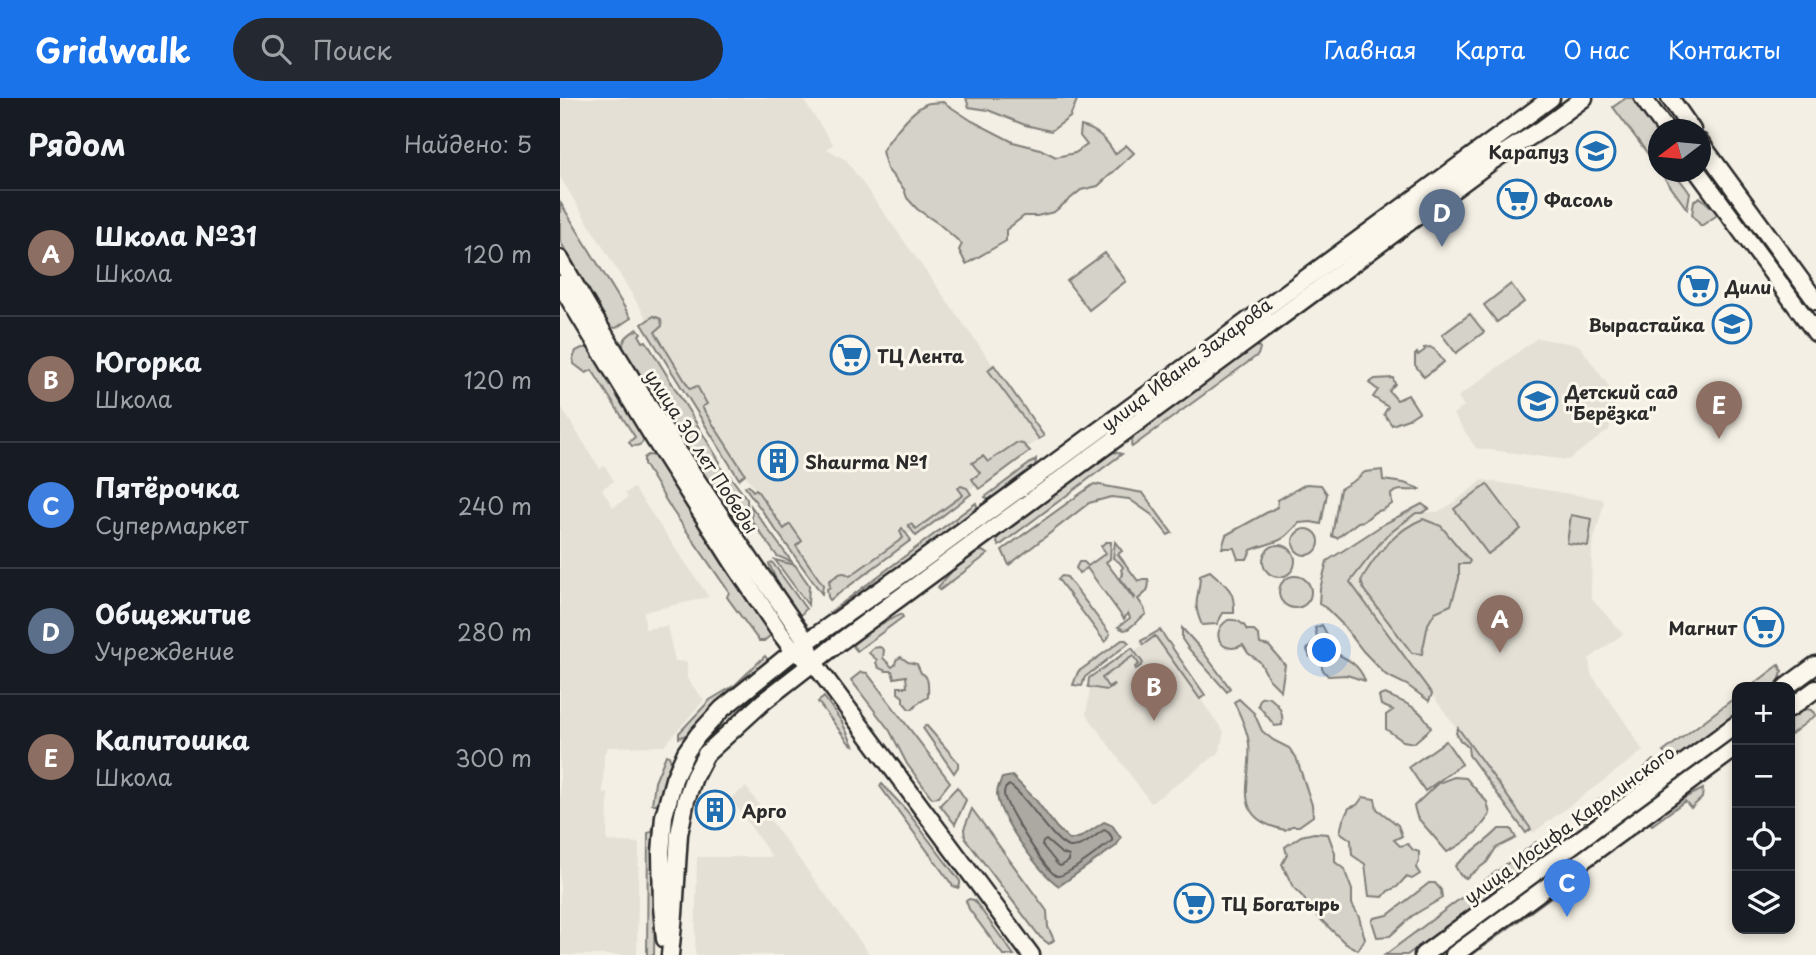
<!DOCTYPE html>
<html lang="ru">
<meta charset="utf-8">
<style>
body{margin:0;font-family:"Playpen Sans",sans-serif;background:#242831;color:#f1f3f6}
.controls{position:absolute;right:21px;bottom:21px;display:grid;overflow:hidden;border-radius:14px;box-shadow:0 4px 10px #0003}
.controls button{width:63px;height:63px;display:grid;place-items:center;padding:0;border:0;border-bottom:2px solid #363941;background:#171b24;color:#f1f3f6;font:35px sans-serif}
.compass{position:absolute;left:1088px;top:21px;width:63px;height:63px;border-radius:50%;background:#171b24;box-shadow:0 4px 10px #0003;rotate:254deg}
.you{position:absolute;left:765px;top:553px;width:24px;height:24px;margin:-18px;border:5px solid #fff;border-radius:50%;background:#1a73e8;box-shadow:0 0 0 10px #1a73e833}
.badge{display:grid;place-items:center;width:46px;height:46px;border-radius:50%;background:#1a73e8;color:#fff;font-size:23px;font-weight:700}
.pin{position:absolute;translate:-50% -58px;filter:drop-shadow(0 2px 4px #0008)}
.pin::after{content:'';position:absolute;top:37px;width:24px;height:21px;background:inherit;clip-path:polygon(0 0,100% 0,50% 100%)}
.list{margin:0;padding:0;list-style:none}
h2{display:flex;justify-content:space-between;align-items:center;height:91px;margin:0;padding:0 28px;font-size:30px}
h2 small{font-size:23px;font-weight:400;color:#9ea1a6}
.list li{display:grid;grid-template-columns:46px 1fr auto;gap:21px;align-items:center;box-sizing:border-box;height:126px;padding:0 28px;border-top:2px solid #363941}
.list b{display:block;font-size:26px;white-space:nowrap}
.list p{margin:0;font-size:23px;white-space:nowrap;color:#9ea1a6}
.list em{font-size:23px;font-style:normal;color:#9ea1a6}
.icon{flex:none;width:38px;height:38px;fill:none;stroke:currentColor;stroke-width:2;stroke-linecap:round;stroke-linejoin:round}
.map{position:relative;flex:none;width:1256px;height:857px;overflow:hidden}
header{display:flex;align-items:center;gap:42px;box-sizing:border-box;height:98px;padding:0 35px;background:#1a73e8;color:#fff}
header strong{font-size:33px}
nav{display:flex;gap:38px;margin-inline-start:auto;font-size:24px}
.search{width:490px;height:63px;background:#242831;display:flex;align-items:center;gap:18px;box-sizing:border-box;padding:0 24px;border-radius:38px;color:#9ea1a6;font-size:26px}
main{display:flex}
aside{flex:1;background:#171b24}
.map>svg:first-child{display:block}
.built{fill:#e4e0d6}
.green{fill:#d5d2c9;stroke:#807e7a;stroke-width:2}
.water{fill:#aca9a2;stroke:#787772;stroke-width:2}
.lines{fill:none;stroke-linecap:round;stroke-linejoin:round}
.shore{stroke:#5f5d5b;stroke-width:2}
.major-casing{stroke:#2b2b2b;stroke-width:21}
.major{stroke:#fbf7ec;stroke-width:16}
.labels{text-anchor:middle;dominant-baseline:central;stroke-width:6;stroke-linejoin:round;paint-order:stroke}
.poi-label{font-size:18px;font-weight:bold;fill:#2b2b2b;stroke:#fbf7ec;text-anchor:start}
.street-label{font-size:18px;fill:#2b2b2b;stroke:#fbf7ec}
</style>
<header>
<strong>Gridwalk</strong>
<div class="search"><svg class="icon" aria-label="search" viewBox="0 0 24 24"><circle cx="10" cy="10" r="6"/><path d="M15 15l6 6"/></svg>Поиск</div>
<nav><a>Главная</a><a>Карта</a><a>О нас</a><a>Контакты</a></nav>
</header>
<main>
<aside>
<h2>Рядом<small>Найдено: 5</small></h2>
<ul class="list">
<li><span class="badge" style="background:#8d6e63">A</span><div><b>Школа №31</b><p>Школа</p></div><em>120 m</em></li>
<li><span class="badge" style="background:#8d6e63">B</span><div><b>Югорка</b><p>Школа</p></div><em>120 m</em></li>
<li><span class="badge" style="background:#3f7fe0">C</span><div><b>Пятёрочка</b><p>Супермаркет</p></div><em>240 m</em></li>
<li><span class="badge" style="background:#5c6f8a">D</span><div><b>Общежитие</b><p>Учреждение</p></div><em>280 m</em></li>
<li><span class="badge" style="background:#8d6e63">E</span><div><b>Капитошка</b><p>Школа</p></div><em>300 m</em></li>
</ul>
</aside>
<div class="map">
<svg width="1256" height="857" viewBox="0 0 1256 857">
<rect width="100%" height="100%" fill="#f3efe4"/>
<filter id="ink" filterUnits="userSpaceOnUse"><feTurbulence type="fractalNoise" baseFrequency=".0143" numOctaves="2"/><feDisplacementMap in="SourceGraphic" scale="14" xChannelSelector="R" yChannelSelector="G"/><feConvolveMatrix kernelMatrix="1 2 1 2 8 2 1 2 1" color-interpolation-filters="sRGB"/></filter>
<g filter="url(#ink)">
<!-- built -->
<path class="built" d="M0,0H242L273,46L267,51L286,62L484,338L268,494L166,350L0,79Z
M977,240L1019,247L1056,298L1049,332L1008,362L916,350L893,316L904,308L898,299Z
M0,307L40,371L45,368L54,383L42,391L53,409L68,400L65,395L74,390L149,499L84,514L85,531L107,528L115,563L127,564V581L144,602L104,648L48,649L44,656L43,695H48L47,743L79,745L77,857H0Z
M923,382L1042,401L1044,405L1032,449L1031,500L1063,536L1029,561L1031,576L1063,621L1083,653L973,735L790,484L825,439L856,415L877,414L889,408Z
M595,538L664,634L659,655L591,705L526,616L531,585Z
M186,689L225,742L310,857H135L137,759H212L172,702V699Z"/>
<!-- green -->
<path class="green" d="M406,0H516L517,2L510,19L491,33L465,27L428,12L409,9Z
M1066,0H1073L1098,34V61L1091,60L1053,9Z
M383,4L412,23L453,44L480,51L496,59L515,55L527,47L520,38L521,28C538,32 547,42 555,56L566,47L574,55L538,88L521,92L494,114L477,118H464L446,132V143L406,166L399,152L402,146L379,126L357,111L347,100L344,91L327,71L322,53C332,38 349,14 366,6C371,4 378,5 383,4Z
M1140,56L1244,196L1238,200L1141,68Z
M1100,74H1114L1130,95L1127,111Z
M1140,99L1159,116L1141,128L1132,117L1134,103Z
M0,104L71,220L56,230L50,229L0,143Z
M545,155L566,183L529,212L507,183Z
M951,186L964,204L937,224L924,207Z
M910,216L924,234L896,255L882,237Z
M94,218L101,221L102,228L95,234L130,291L137,288L147,306L142,309L185,376L179,381L82,226Z
M78,231L81,235L79,237L83,244L86,243L160,364L159,366L164,374L166,373L187,401L188,426L183,428L161,406L65,256C59,243 67,237 78,231Z
M697,247L700,250L698,257L572,349L571,346L574,337Z
M870,249L875,252L884,264L864,279L855,267V257L857,255L858,257L865,252L864,250Z
M22,250H28L84,338C84,346 80,348 72,348L69,344L75,339L32,272L26,275L14,266L13,260L16,253Z
M434,267L484,338L479,341L428,272Z
M833,280L835,286L829,293L837,302L848,297L859,314L848,321L832,327L824,316L828,309L813,299L818,292L809,285L815,281Z
M456,345L463,346L470,353L419,391L412,381L420,375L412,365L423,358L428,364Z
M554,354L562,356L439,448L437,445L438,439L548,357Z
M88,357L97,358L152,443L165,470L211,537L204,543H199L167,499L169,494L112,412L84,366V360Z
M476,361L475,373L430,403L425,399Z
M822,372L823,382L844,385L860,391C850,395 841,388 831,396L832,406L822,412L815,414L804,423L798,424L777,440L772,438L780,391L795,382L805,374Z
M534,386L583,395L612,435L608,437L592,417L569,401L551,399L529,405L449,467L442,452Z
M746,386L761,387L767,396L761,426L751,424L739,425C733,431 728,438 720,442C711,446 700,448 691,452L687,461H678L674,450H662L666,437L717,409L718,402Z
M927,386L961,431L928,456L894,411Z
M188,387L193,393L196,391L224,431L230,426L242,443L236,448L263,487L262,496L185,389Z
M401,388L407,390L411,396L356,438L348,427L351,426L356,431L403,397L398,390Z
M416,405L418,411L416,416L337,469L271,518L269,515Z
M862,406L869,411L862,415H856L825,439L790,484L872,596L869,603L847,587L826,577L803,553L783,527L766,510L759,506L760,491L767,463L824,426Z
M191,408L232,464L217,458L192,423Z
M1011,417L1032,421L1028,448L1007,445Z
M863,421L881,428L910,463L908,466H899V480L891,507L875,514L868,526L862,556L852,555L804,492L801,483C814,458 837,431 863,421Z
M342,430L351,442L270,502L268,499L267,491L270,489L269,483C277,478 282,471 290,478L343,440L340,433Z
M733 444a13 13 0 1 1 26 0a13 13 0 1 1-26 0Z
M546,444H551L550,461L546,464L574,501L575,499L560,480L563,477L561,472L563,469L559,464L553,460L555,444L562,453L558,456L578,483L583,481H588C591,491 585,496 578,501L584,510L586,516L568,531L564,532L558,529L570,520L568,515L564,521L527,470L519,475L516,470L519,464H524L528,468L546,455L541,448Z
M703 463a16 16 0 1 1 32 0a16 16 0 1 1-32 0Z
M422,453L428,456L380,492L378,489L392,473L418,454Z
M215,462L235,467L249,487L248,507Z
M212,464L246,511L240,518L219,488L209,466Z
M650,473C667,489 675,491 674,515H663L657,526L642,527C631,503 640,499 640,477Z
M719 494a16 16 0 1 1 32 0a16 16 0 1 1-32 0Z
M502,478L507,479L550,536L547,542L545,544L498,481Z
M341,516L343,519L297,553L292,547L317,528Z
M668,522C677,521 683,524 687,532H693L699,538L700,546L709,548L725,567L721,593L709,581L700,564L688,555L683,547C662,558 648,535 668,522Z
M762,527L769,540L772,554C787,560 800,567 805,583L787,577L768,578L762,571V563L750,559L747,552L757,539L755,530Z
M622,530L640,550L670,590L667,594L628,550L622,541Z
M600,532L645,597L640,601L595,538L583,547L581,543Z
M562,542H566L569,545L525,579L522,588L513,587L518,574Z
M320,549L324,552L323,560L332,569L335,567L336,562L341,559L348,564L357,566L361,575C370,578 368,590 368,599L357,606L353,611H349L343,604V599L338,595V589H347L346,578L334,580L332,573H326L319,570L316,565L317,562L309,555L313,550Z
M572,550L583,565L582,567L576,571L575,569L579,566L573,558L542,580L548,589L553,586L554,587L547,592L528,589L529,580Z
M205,558L209,563L153,607L128,636L119,640V635L150,602L175,587Z
M1219,567L1222,573C1219,594 1206,589 1190,589Z
M301,574L307,575L390,684L378,699L372,700L347,666L330,633L291,582Z
M825,596C845,605 861,609 871,630L854,645L843,643L826,631V617L833,612L821,607L819,598Z
M1177,598V616L1119,659C1111,661 1109,660 1103,654Z
M264,599L282,624L293,647L289,645L258,604Z
M709,599C719,607 724,614 722,627L715,628L698,607L701,600Z
M679,601L694,615L702,633L713,642L729,650L736,659L752,707L753,718L739,728H732L725,732C668,720 693,685 689,645C687,630 680,617 674,604Z
M1246,611L1251,612L1256,617L1230,637V620L1240,613Z
M366,627L398,664V669L394,675L363,630Z
M898,630L971,731L966,735L909,657L908,649L900,642L896,635Z
M1177,633V641L1081,711L1077,706Z
M886,643L902,666L865,693L849,669Z
M106,657L109,658L111,664L98,706H92L95,684Z
M1093,662L1098,671L1093,678L1070,695L1067,691L1070,683Z
M894,679L906,680L927,704L930,716C919,734 906,745 887,754L857,719L854,708L878,685Z
M322,686L346,712L400,783V787L398,790L393,788L320,688Z
M397,689L406,702L395,726L380,707Z
M1143,691L1142,700L1131,710L1125,703L1092,727L1089,723L1117,703Z
M1054,697L1063,699L1045,713L1020,726L1014,718L1038,702Z
M803,699L815,701L817,711L838,727L842,738L834,742L840,748L848,746L853,752L859,754V764L856,770L860,776L852,781L846,779L837,789L828,793L823,799L809,798L805,766L792,757L791,742L780,734L783,722L789,710L797,707Z
M412,711L487,813L488,829L494,842L489,846L480,839L405,740L404,731Z
M1071,711L1074,717L884,857H873Z
M94,725L96,726L94,857H87L88,735L92,734Z
M939,731H951L956,740L936,750L927,764L906,780L900,777L895,768C909,754 926,745 939,731Z
M754,735L768,736L775,755V764L784,771L792,792V806L799,819L805,841L798,852L786,846L751,812L743,799L733,789L722,766L727,757L725,749L741,738Z
M976,744L983,751L964,771L847,857H825Z
M1006,784L1010,785L912,857H906Z
M869,785H875L881,792L882,800L852,818L830,838L817,839L812,823L814,820L828,817Z
M409,801L414,802L454,857H443L409,811L406,803Z"/>
<!-- water -->
<path class="water" d="M452,678L475,701L497,730L510,742L521,739L544,724L552,727L561,740L556,748L499,788C480,775 438,719 437,696C437,690 440,685 442,680Z"/>
<g class="lines">
<!-- shore -->
<path class="shore" d="M449,687C467,697 494,747 510,749C523,750 534,738 544,732C548,733 553,738 552,743C544,749 505,780 497,778C487,775 445,708 444,696C444,690 446,690 449,687Z
M486,742L501,755L509,758V763L501,768L498,767L482,747L483,744Z"/>
<defs>
<path id="major" d="M1083,0L1106,32
M1110,0L1132,32
M1140,44L1256,203
M1138,74L1256,235
M0,161C75,293 160,419 247,544L254,565L471,857
M0,186L95,342L172,463L221,536L234,553L242,558
M1226,589L1256,567
M1230,610L1256,591
M105,841L102,809L101,755L104,718L114,681L126,654L138,637L162,611L234,553L360,464L991,0
M110,857L114,816L119,736L126,702L134,679L146,656L204,603L281,543L932,63L982,31L1024,0
M863,857L1177,626
M894,857L1177,649"/>
</defs>
<!-- major casing -->
<use href="#major" class="major-casing"/>
<!-- major -->
<use href="#major" class="major"/>
</g>
</g>
<!-- icons -->
<defs>
<symbol id="school-ring" viewBox="-11 -11 22 22"><circle r="9.5" fill="#fbf7ec" stroke="#1f6fb2" stroke-width="1.5"/><path d="M0-5L7-2L0 1L-7-2ZM-4 1L0 2.5L4 1V4Q0 6-4 4Z" fill="#1f6fb2"/></symbol>
<symbol id="supermarket-ring" viewBox="-11 -11 22 22"><circle r="9.5" fill="#fbf7ec" stroke="#1f6fb2" stroke-width="1.5"/><path d="M-6-5.5h2.5l.6 2H6L4.5 2H-2.5L-4.4-4H-6ZM-1.5 3.2a1.3 1.3 0 1 0 .1 0ZM3 3.2a1.3 1.3 0 1 0 .1 0Z" fill="#1f6fb2"/></symbol>
<symbol id="building-ring" viewBox="-11 -11 22 22"><circle r="9.5" fill="#fbf7ec" stroke="#1f6fb2" stroke-width="1.5"/><path d="M-4-6H4V6H1V3H-1V6H-4ZM-2.5-4.3h1.7v1.8h-1.7ZM.8-4.3h1.7v1.8H.8ZM-2.5-1h1.7V.8h-1.7ZM.8-1h1.7V.8H.8Z" fill="#1f6fb2"/></symbol>
</defs>
<g fill-rule="evenodd">
<use href="#school-ring" x="1014" y="31" width="44" height="44"/>
<use href="#supermarket-ring" x="935" y="79" width="44" height="44"/>
<use href="#supermarket-ring" x="1116" y="166" width="44" height="44"/>
<use href="#school-ring" x="1150" y="204" width="44" height="44"/>
<use href="#supermarket-ring" x="268" y="235" width="44" height="44"/>
<use href="#school-ring" x="956" y="281" width="44" height="44"/>
<use href="#building-ring" x="196" y="341" width="44" height="44"/>
<use href="#supermarket-ring" x="1182" y="507" width="44" height="44"/>
<use href="#building-ring" x="133" y="690" width="44" height="44"/>
<use href="#supermarket-ring" x="612" y="783" width="44" height="44"/>
</g>
<g class="labels">
<!-- poi labels -->
<g class="poi-label">
<text x="1009" y="53" text-anchor="end">Карапуз</text>
<text x="984" y="101">Фасоль</text>
<text x="1165" y="188">Дили</text>
<text x="1145" y="226" text-anchor="end">Вырастайка</text>
<text x="317" y="257">ТЦ Лента</text>
<text x="1005" y="293">Детский сад<tspan x="1005" dy="21">"Берёзка"</tspan></text>
<text x="245" y="363">Shaurma №1</text>
<text x="1177" y="529" text-anchor="end">Магнит</text>
<text x="182" y="712">Арго</text>
<text x="661" y="805">ТЦ Богатырь</text>
</g>
<!-- street labels -->
<g class="street-label">
<text transform="translate(626 266) rotate(-37)">улица Ивана Захарова</text>
<text transform="translate(142 353) rotate(57)">улица 30 лет Победы</text>
<text transform="translate(1009 726) rotate(-36)">улица Иосифа Каролинского</text>
</g>
</g>
</svg>
<div class="controls">
<button>+</button>
<button>−</button>
<button><svg class="icon" aria-label="locate" viewBox="0 0 24 24"><circle cx="12" cy="12" r="6"/><path d="M12 2v4M12 18v4M2 12h4M18 12h4"/></svg></button>
<button><svg class="icon" aria-label="layers" viewBox="0 0 24 24"><path d="M12 4l9 5-9 5-9-5zM3 14l9 5 9-5"/></svg></button>
</div>
<svg class="compass" viewBox="-18 -18 36 36"><path d="M0-13l5 13h-10z" fill="#e53935"/><path d="M0 13l5-13h-10z" fill="#9ea1a6"/></svg>
<div class="you"></div>
<div class="pin badge" style="left:940px;top:555px;background:#8d6e63">A</div>
<div class="pin badge" style="left:594px;top:623px;background:#8d6e63">B</div>
<div class="pin badge" style="left:1007px;top:819px;background:#3f7fe0">C</div>
<div class="pin badge" style="left:882px;top:149px;background:#5c6f8a">D</div>
<div class="pin badge" style="left:1159px;top:341px;background:#8d6e63">E</div>
</div>
</main>
